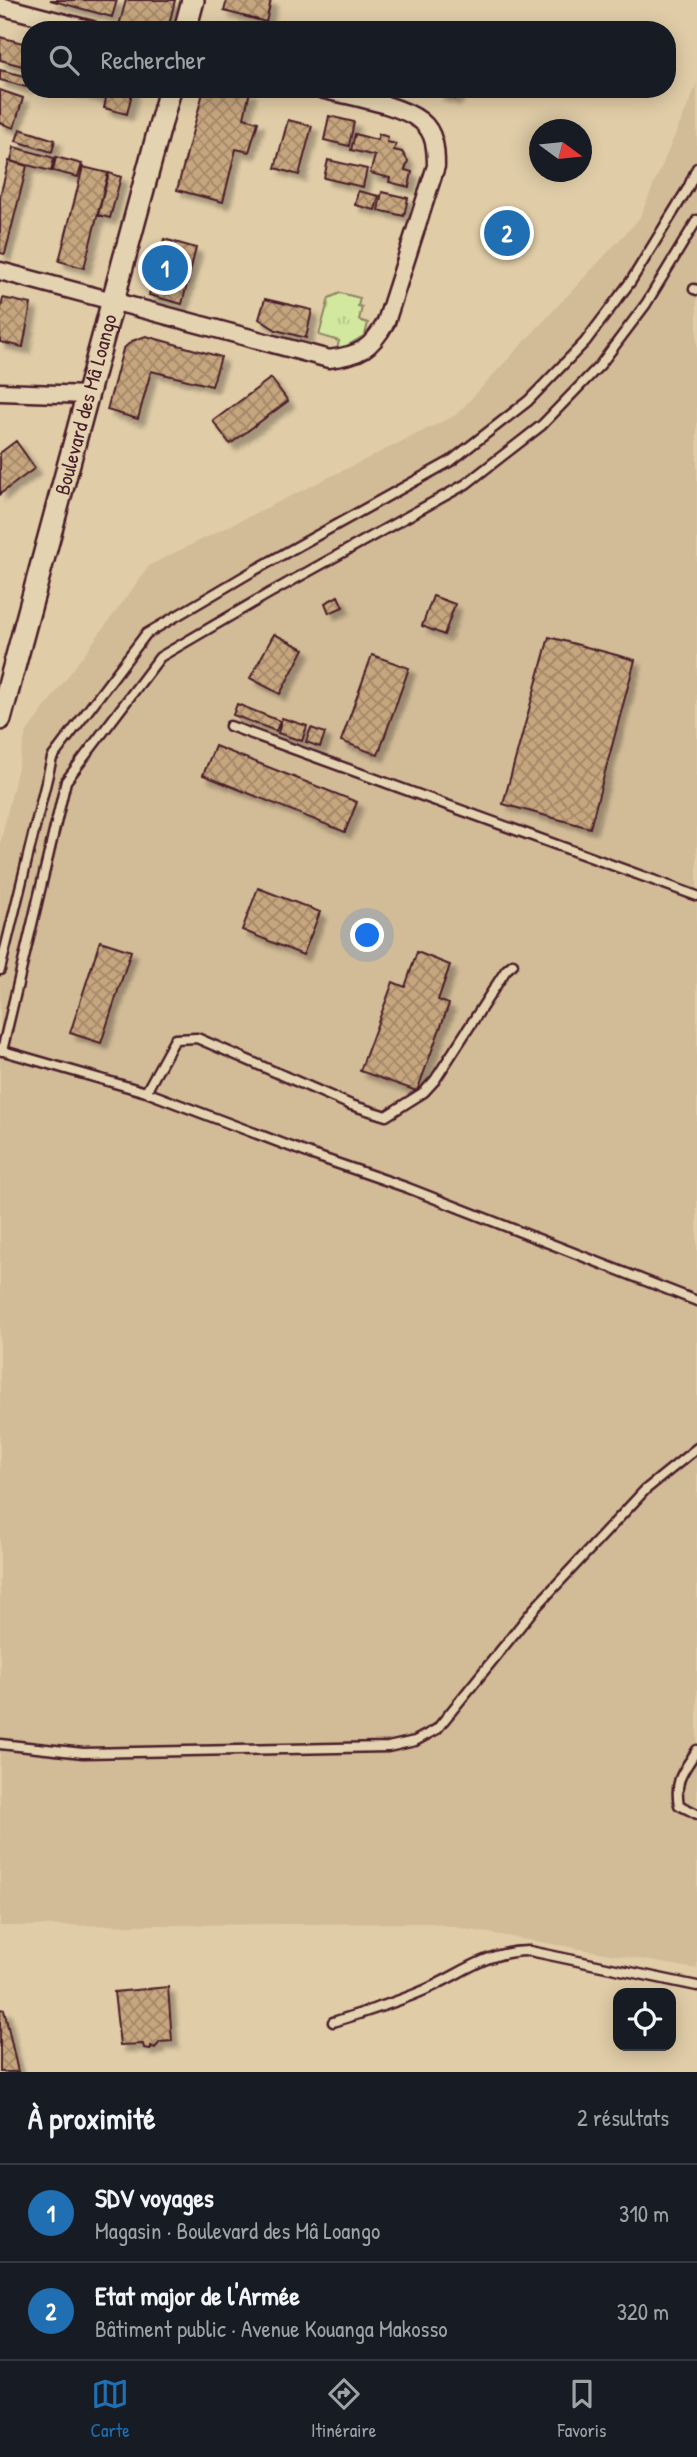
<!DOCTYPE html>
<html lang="fr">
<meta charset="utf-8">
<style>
body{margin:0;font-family:"Patrick Hand",sans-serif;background:#242831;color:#f1f3f6}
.controls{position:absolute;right:21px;bottom:21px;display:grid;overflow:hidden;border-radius:14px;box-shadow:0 4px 18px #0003}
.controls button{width:63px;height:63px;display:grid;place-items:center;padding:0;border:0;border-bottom:2px solid #363941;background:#171b24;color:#f1f3f6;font:35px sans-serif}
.compass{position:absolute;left:529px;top:119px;width:63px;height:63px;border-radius:50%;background:#171b24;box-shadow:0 4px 18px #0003;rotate:105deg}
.you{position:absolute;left:368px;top:936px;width:24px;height:24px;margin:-18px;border:5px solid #fff;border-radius:50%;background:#1a73e8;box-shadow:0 0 0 10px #1a73e833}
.badge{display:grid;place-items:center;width:46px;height:46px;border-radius:50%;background:#1f6fb2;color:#fff;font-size:23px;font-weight:700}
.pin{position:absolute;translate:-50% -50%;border:4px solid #fff;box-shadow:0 2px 7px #0006}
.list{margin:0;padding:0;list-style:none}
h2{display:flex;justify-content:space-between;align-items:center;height:91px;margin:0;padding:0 28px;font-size:30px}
h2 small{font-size:23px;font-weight:400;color:#9ea1a6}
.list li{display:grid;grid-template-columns:46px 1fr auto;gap:21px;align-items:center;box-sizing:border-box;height:98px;padding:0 28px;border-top:2px solid #363941}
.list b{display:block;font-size:26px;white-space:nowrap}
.list p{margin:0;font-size:23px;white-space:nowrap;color:#9ea1a6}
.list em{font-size:23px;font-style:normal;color:#9ea1a6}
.icon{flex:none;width:38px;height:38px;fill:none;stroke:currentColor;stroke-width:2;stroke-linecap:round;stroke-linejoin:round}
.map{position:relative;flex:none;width:697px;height:2072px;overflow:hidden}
.search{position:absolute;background:#171b24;box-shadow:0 4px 18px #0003;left:21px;right:21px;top:21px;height:77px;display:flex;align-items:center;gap:18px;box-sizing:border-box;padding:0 24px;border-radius:28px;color:#9ea1a6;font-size:26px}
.sheet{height:287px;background:#171b24}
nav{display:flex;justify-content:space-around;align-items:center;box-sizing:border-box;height:98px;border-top:2px solid #363941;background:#171b24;font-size:19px;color:#9ea1a6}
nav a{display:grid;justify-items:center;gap:4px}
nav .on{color:#1f6fb2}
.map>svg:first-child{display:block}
.built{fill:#d2bb97}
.grass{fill:url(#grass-tufts);stroke:#8e8464;stroke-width:2}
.building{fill:url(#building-cross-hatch);stroke:#4a1f2b;stroke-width:2;filter:url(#shadow)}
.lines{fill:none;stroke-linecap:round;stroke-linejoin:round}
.lane-casing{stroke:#4a1f2b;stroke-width:13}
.street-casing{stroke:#4a1f2b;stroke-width:21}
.secondary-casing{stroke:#4a1f2b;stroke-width:26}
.lane{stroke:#e4d3b0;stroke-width:8}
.street{stroke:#e4d3b0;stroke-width:16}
.secondary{stroke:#e4d3b0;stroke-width:21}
.labels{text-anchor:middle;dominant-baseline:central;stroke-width:5;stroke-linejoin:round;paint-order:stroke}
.street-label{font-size:21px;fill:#4a1f2b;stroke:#e4d3b0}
</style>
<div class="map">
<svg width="697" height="2072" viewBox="0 0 697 2072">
<defs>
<pattern id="grass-tufts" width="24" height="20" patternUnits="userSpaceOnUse" patternTransform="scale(1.75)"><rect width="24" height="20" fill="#d1e89e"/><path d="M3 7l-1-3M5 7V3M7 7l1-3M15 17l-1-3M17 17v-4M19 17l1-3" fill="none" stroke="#b5c788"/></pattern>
<pattern id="building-cross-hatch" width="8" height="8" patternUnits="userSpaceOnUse" patternTransform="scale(1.75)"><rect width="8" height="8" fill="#c6a67e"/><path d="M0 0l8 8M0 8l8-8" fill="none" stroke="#a38767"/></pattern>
<filter id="shadow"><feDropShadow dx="6" dy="6" stdDeviation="2" flood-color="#0004"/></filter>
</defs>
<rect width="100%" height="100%" fill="#e0cca7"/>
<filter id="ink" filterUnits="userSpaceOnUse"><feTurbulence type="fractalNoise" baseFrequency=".0143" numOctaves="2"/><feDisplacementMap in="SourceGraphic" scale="14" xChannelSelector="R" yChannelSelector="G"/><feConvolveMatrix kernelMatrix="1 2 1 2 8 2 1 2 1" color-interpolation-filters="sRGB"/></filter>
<g filter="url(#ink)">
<!-- built -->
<path class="built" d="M697,84V1969L431,1923L0,1926V844L26,733L150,565L456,415L639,219Z"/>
<!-- grass -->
<path class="grass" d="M340,293L360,298L358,306L362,307L359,320L368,323L365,335L340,350L337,349L339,341L319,335L329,298Z"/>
<!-- building -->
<path class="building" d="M50,0H117L112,17Z
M126,0H175L168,29H118Z
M227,0H271L266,22L224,11Z
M0,37L30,45V68L0,60Z
M0,70L29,77L26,87L0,80Z
M67,89H105L103,98Z
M108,89H133L127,114L104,108Z
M204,89L250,91L244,118L258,122L249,152L236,149L223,202L177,190Z
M439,89H459L455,99L438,94Z
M0,90L23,98L14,128L0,123Z
M329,116L354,122L349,146L324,140Z
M288,120L312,126L299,175L275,168Z
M20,129L55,140L52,152L16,141Z
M355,134L377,140L379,134L388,137L387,142L396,144L394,150L402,152L408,161L405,170L412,172L409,187L389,182L390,178L370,173L375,156L351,150Z
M14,147L54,158L51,171L11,161Z
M56,157L82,164L78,177L53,171Z
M328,160L367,169L363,187L324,178Z
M9,161L27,166L5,254L0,253V196Z
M83,167L108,173L84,268L59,261Z
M109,173L121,177L110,218L98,215Z
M358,191L379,196L375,210L355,205Z
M382,192L408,198L404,216L378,210Z
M164,239L196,248L182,304L149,295Z
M3,298L31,304L23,347L0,342V313Z
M265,299L312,310L306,338L276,330L259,319Z
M146,336L221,357L212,386L151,371L138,419L107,410L123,349L132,341Z
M271,378L288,401L230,444L213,421Z
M16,441L35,468L0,494V453Z
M338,596L343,607L329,613L325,603Z
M433,596L455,604L444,635L422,626Z
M274,634L304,649L280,694L250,678Z
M549,637L635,660L590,828L503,804Z
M372,655L409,668L378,755L341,741Z
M237,704L280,721L276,731L233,715Z
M282,718L307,726L302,741L278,733Z
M311,728L325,733L320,747L306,742Z
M215,746L357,802L345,832L203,775Z
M258,888L320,912L303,955L242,930Z
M100,941L131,951L101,1043L70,1033Z
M417,952L450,965L438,1000L449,1004L417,1091L360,1071L393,982L405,987Z
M168,1987L172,2041L160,2042L155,2048L151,2046V2049L144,2048L143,2044L120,2045L114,1992Z
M4,2009L18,2072H0V2010Z"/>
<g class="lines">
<defs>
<path id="lane" d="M694,289L697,290
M230,726L697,896
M0,970L52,758L146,634L253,571L451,461L528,401L585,342L631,281L688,188L697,168
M0,1050L146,1092L310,1154L408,1188L697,1301
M2,1051L66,781L160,657L268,594L466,484L542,425L600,365L646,304L697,220
M146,1092L175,1039L197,1038L351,1105L386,1116L424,1092L435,1080L506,970L513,964
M0,1744L83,1753L388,1747L415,1741L437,1729L534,1609L645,1490L697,1448
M697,1750C684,1771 674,1779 679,1805L697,1814
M333,2022C362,2013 392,2004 420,1992C459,1976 486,1950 530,1951L697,1986"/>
<path id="street" d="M0,6L92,30
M0,271L329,359C360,355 371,349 386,322L436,166C436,150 435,132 421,121C400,104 348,96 321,89
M0,392L88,395"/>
<g id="secondary">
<path d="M185,30L193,0"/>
<path id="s1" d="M0,719L170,89"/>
</g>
</defs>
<!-- lane casing -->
<use href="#lane" class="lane-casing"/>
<!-- street casing -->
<use href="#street" class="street-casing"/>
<!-- secondary casing -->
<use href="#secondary" class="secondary-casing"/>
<!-- lane -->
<use href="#lane" class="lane"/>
<!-- street -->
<use href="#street" class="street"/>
<!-- secondary -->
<use href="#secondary" class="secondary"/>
</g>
</g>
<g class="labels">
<!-- street labels -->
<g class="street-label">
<text stroke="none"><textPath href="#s1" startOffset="326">Boulevard des Mâ Loango</textPath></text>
</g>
</g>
</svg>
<div class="controls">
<button><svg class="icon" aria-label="locate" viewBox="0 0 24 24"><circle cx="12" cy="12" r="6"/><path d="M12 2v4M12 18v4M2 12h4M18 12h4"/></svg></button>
</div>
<svg class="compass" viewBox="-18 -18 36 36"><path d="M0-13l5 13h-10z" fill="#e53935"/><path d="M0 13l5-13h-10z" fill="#9ea1a6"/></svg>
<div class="you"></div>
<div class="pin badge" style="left:165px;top:268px">1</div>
<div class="pin badge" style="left:507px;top:233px">2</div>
<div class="search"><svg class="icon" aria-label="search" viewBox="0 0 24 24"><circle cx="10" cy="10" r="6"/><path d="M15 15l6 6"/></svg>Rechercher</div>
</div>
<section class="sheet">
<h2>À proximité<small>2 résultats</small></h2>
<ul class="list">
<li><span class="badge">1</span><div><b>SDV voyages</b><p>Magasin · Boulevard des Mâ Loango</p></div><em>310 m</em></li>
<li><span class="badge">2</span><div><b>Etat major de l'Armée</b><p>Bâtiment public · Avenue Kouanga Makosso</p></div><em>320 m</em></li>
</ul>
</section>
<nav>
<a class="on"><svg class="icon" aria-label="map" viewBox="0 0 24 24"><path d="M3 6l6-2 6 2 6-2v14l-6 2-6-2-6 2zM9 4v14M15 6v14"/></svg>Carte</a>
<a><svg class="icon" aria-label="directions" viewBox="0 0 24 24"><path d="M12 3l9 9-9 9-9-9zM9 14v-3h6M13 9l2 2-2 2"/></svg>Itinéraire</a>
<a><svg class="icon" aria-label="saved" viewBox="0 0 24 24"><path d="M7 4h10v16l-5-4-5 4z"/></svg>Favoris</a>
</nav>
